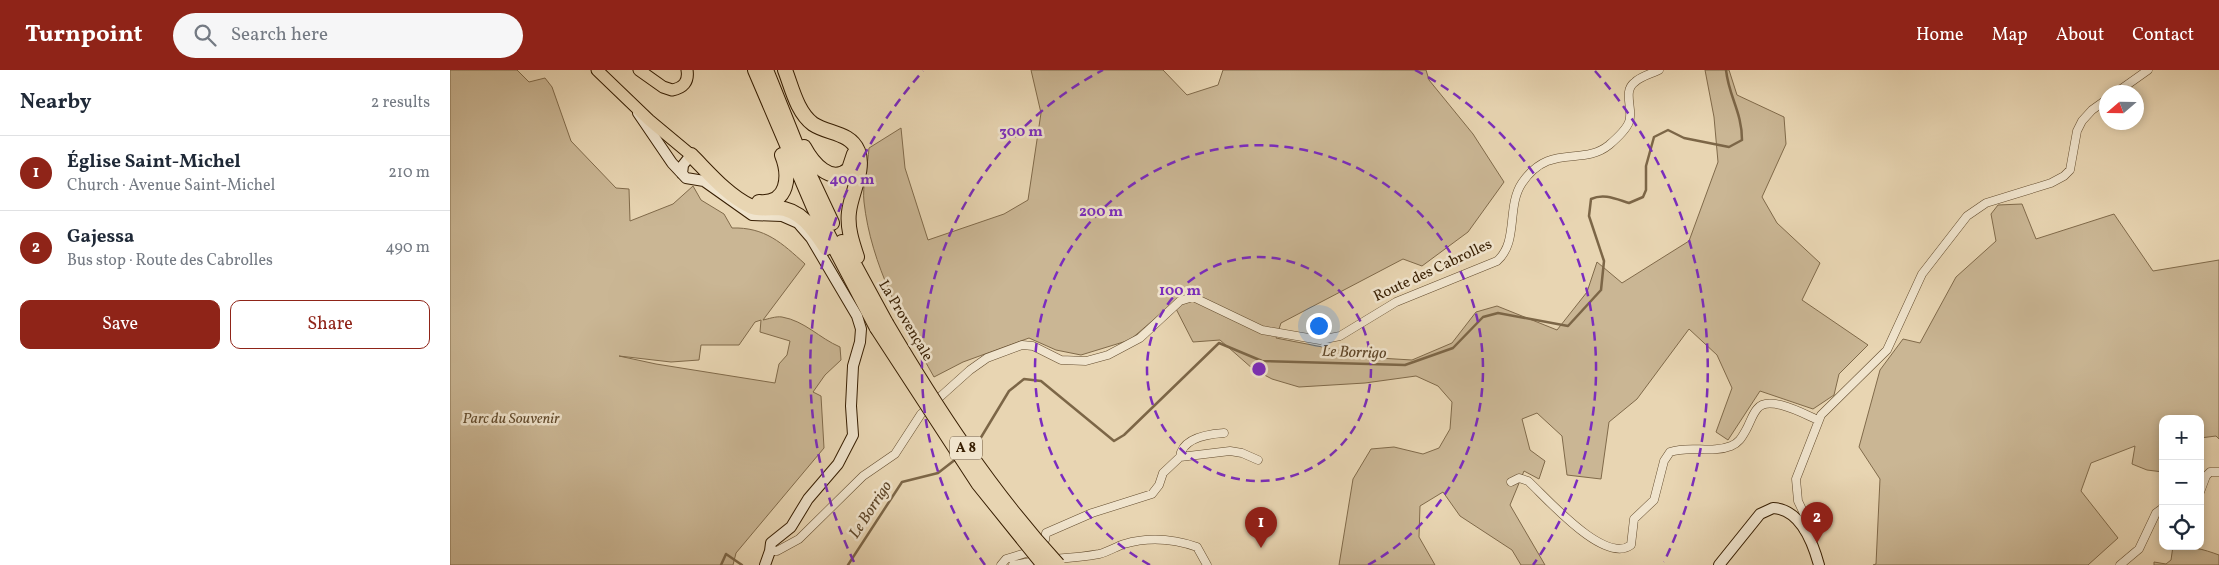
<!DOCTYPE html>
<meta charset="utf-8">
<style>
body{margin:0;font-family:Vollkorn,serif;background:#f6f6f7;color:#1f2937}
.controls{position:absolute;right:15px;bottom:15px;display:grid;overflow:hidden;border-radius:10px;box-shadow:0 2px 8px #0003}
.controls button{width:45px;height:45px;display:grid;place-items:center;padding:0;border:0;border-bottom:1px solid #e0e1e3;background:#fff;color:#1f2937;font:25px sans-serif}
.compass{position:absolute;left:1649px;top:15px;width:45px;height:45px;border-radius:50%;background:#fff;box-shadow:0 2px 8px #0003;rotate:250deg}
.you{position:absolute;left:868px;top:255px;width:18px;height:18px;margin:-12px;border:4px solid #fff;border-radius:50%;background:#1a73e8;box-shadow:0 0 0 8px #1a73e833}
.badge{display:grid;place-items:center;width:32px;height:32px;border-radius:50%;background:#8f2418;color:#fff;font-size:16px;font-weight:700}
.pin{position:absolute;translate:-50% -41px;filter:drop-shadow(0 1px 2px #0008)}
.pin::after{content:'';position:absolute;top:26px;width:18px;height:15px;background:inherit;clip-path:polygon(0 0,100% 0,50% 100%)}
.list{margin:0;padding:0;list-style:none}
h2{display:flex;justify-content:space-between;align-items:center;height:65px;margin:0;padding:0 20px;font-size:21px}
h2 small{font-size:16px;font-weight:400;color:#747a83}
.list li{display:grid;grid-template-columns:32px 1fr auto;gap:15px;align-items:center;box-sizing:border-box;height:75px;padding:0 20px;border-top:1px solid #e0e1e3}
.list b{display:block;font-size:19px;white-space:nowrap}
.list p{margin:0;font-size:16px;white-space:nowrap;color:#747a83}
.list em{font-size:16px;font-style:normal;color:#747a83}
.actions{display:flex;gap:10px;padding:15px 20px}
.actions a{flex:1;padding:11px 0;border:1px solid #8f2418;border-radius:10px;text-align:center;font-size:18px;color:#8f2418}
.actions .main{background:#8f2418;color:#fff}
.icon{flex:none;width:28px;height:28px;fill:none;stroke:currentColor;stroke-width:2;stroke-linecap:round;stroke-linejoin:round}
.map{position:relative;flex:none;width:1769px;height:495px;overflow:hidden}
header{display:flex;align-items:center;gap:30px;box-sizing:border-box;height:70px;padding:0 25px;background:#8f2418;color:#fff}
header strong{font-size:24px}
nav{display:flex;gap:28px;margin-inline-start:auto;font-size:18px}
.search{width:350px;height:45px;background:#f6f6f7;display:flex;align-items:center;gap:12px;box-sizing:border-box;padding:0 18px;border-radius:28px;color:#747a83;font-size:19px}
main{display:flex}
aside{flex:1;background:#fff}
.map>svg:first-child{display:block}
.green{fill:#cab694;stroke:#806a4a;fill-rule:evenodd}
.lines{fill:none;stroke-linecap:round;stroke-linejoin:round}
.stream{stroke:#7c6647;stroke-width:2.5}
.street-casing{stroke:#624b2d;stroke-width:9}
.secondary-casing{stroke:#361d01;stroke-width:12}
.primary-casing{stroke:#361d01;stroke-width:13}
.highway-casing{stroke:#361d01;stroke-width:16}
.street{stroke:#f0e4cd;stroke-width:8}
.secondary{stroke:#f0e4cd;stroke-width:10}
.primary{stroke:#e8d5b2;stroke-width:11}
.highway{stroke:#e8d5b2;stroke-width:14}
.highway-bridge-casing{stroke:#361d01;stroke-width:16;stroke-linecap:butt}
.highway-bridge{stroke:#e8d5b2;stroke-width:14}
.ring{fill:none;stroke:#7b2cbf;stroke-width:2.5;stroke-dasharray:9 6}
.labels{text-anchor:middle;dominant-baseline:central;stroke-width:5;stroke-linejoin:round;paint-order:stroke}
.shield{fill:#f0e4cd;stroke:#6e593e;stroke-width:1}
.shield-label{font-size:14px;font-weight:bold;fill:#361d01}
.street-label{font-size:15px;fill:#361d01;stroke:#f0e4cd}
.park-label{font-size:15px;font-style:italic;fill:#624b2d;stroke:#f0e4cd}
.water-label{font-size:16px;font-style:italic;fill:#5f472a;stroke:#f0e4cd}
.centre{fill:#7b2cbf;stroke:#f0e4cd;stroke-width:2.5}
.ring-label{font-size:15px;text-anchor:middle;font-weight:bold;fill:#7b2cbf;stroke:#f0e4cd;stroke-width:5;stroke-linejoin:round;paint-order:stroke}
</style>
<header>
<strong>Turnpoint</strong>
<div class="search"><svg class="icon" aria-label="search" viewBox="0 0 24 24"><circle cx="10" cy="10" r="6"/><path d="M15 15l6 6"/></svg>Search here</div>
<nav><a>Home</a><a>Map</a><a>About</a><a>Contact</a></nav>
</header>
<main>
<aside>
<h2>Nearby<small>2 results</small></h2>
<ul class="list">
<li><span class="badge">1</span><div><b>Église Saint-Michel</b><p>Church · Avenue Saint-Michel</p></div><em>210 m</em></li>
<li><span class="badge">2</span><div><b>Gajessa</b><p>Bus stop · Route des Cabrolles</p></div><em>490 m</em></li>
</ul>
<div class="actions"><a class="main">Save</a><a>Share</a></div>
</aside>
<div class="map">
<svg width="1769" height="495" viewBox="0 0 1769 495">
<rect width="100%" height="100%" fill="#e8d5b2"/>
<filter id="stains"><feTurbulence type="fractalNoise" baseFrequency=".004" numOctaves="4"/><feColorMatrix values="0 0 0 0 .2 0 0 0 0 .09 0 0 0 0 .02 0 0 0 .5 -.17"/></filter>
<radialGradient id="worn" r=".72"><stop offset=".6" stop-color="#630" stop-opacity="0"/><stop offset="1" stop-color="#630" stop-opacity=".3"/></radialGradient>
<!-- green -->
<path class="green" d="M0,0H67L79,12L95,8L102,17L121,71L166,118L179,119L180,151L223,134L243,116L251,130L274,144L282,158C315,157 332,173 355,194L313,250C318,249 326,246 332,247C355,251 369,268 390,277L391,290L375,305L363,322L371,326L374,378L286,483L283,495H0ZM311,250L310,262L340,271L337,285L329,294L325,313L206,294L169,286L221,292L249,290L251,275H289L305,252Z
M581,0H713L737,25L768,15L773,0H976L979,10L1023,64L1054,112L1018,162L972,196L953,189L831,253L826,268L929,288L962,290L1002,273L1026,242L1047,236L1107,260L1137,222L1147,192L1172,213L1239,171L1268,92L1264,47L1255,0H1279L1287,25L1334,47L1336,74L1312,127L1327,153L1370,193L1352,230L1418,275L1389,304L1384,325L1363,339L1310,321L1278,370L1266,362L1282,318L1267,285L1239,259L1187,329L1159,352L1151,409L1117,405L1112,366L1087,343L1072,349L1080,380L1095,391L1089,409L1074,401L1060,435L1095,495H1071L1062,480L1010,446L993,422L970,436L969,467L985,495H889L903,409L921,379L944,377L973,384L989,378L1000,359L1002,332L988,316L966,306L915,313L849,317L822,309L803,299L770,270L743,272L723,233L680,270L631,285L606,280L579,268L513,292L484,307C453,252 421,195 414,132C412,116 418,95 419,78L451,58L455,98L478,170L554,144L578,130L591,43Z
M1572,134L1586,169L1664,144L1703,201L1769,190V369L1766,366L1750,368V349H1713V402L1697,400L1682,394L1685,376L1641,393L1631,421L1668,468L1638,495H1423L1426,494L1430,409L1409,377L1430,300L1453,269L1470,273L1506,207L1546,171L1541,144L1548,135Z
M1723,476C1740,476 1753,479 1769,485V495H1704V492L1716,494L1721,490Z"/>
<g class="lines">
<!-- stream -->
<path class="stream" d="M521,379L527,374L559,321L574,309L591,311L664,371L674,365L769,273L812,291L955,295L1003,278L1033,247L1048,243L1118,256L1151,220L1154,191L1139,146L1141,129C1154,123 1166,129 1179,133L1193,127L1196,120V96L1204,67L1218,60L1234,68L1279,77L1292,70C1292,42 1279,27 1276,0
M271,495L276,484L292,495
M398,495L452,412L488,403L506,389"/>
<defs>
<path id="street" d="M1667,22L1698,0
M730,387C732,368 759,364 774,363
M1061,412L1069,408L1078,411C1096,427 1154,495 1181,475L1184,449L1204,430L1214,391L1220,382C1240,375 1261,384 1281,376C1289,373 1292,367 1296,360C1300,353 1302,345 1307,339C1318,324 1354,344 1368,350
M1750,422L1756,406L1760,402H1769
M1354,460L1358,452L1348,431L1346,409L1371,345L1437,280L1472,204L1517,146L1536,133L1601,113L1614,106L1620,100L1627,61L1632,51L1642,40L1656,30
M320,481H327L349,469L413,406L445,384L471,344L520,300L537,288L572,275L583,276L611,290L636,291L658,285L690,268L730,231L743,227L812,260L870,270L890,266L946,232L1047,191C1069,172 1056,137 1072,113C1100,72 1132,97 1159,75C1166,69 1176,60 1179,52C1184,40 1172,21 1185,12C1191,6 1201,4 1209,0
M602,489C617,488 633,487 649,484C658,482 665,477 674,474C698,467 724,469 747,477L757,495
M551,495L556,489L576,483L595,470L596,463L642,443L702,424L709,415L713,403L730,387L780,381L792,383L808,390
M563,495L591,490
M1670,495L1689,479L1706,443L1713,438"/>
<path id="secondary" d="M188,43L222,93L236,108L254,111L302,145L332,146L348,153L361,168L407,246L411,259L410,272L403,296L401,336L403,365L388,394L358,429L341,457L321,473L320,481L315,495
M232,104L233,95L241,85
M1269,495L1310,444L1323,438C1350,439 1363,473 1369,495"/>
<path id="primary" d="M147,0L199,50L241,85
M189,0L213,17L222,20C233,18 239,12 237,0"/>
<path id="highway" d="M305,0L364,138L427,258
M316,0L351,87L382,153
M335,0C342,18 347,42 363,54C378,64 400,62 408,81C415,100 401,123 399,142C397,157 402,172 407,187
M354,77C362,92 381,116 399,99L404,84
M241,85C258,102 277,125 300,136C309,140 318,138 327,138C351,139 364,160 376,178
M309,132C339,135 340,105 332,85
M392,172L436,253"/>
</defs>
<!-- street casing -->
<use href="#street" class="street-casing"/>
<!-- secondary casing -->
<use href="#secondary" class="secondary-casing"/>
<!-- primary casing -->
<use href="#primary" class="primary-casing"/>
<!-- highway casing -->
<use href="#highway" class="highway-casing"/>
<!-- street -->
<use href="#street" class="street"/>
<!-- secondary -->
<use href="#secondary" class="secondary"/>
<!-- primary -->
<use href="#primary" class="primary"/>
<!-- highway -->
<use href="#highway" class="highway"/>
<defs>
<path id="highway-bridge" d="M436,253C486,338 541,422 608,495
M427,258L528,413L594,495"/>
</defs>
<!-- highway-bridge casing -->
<use href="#highway-bridge" class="highway-bridge-casing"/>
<!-- highway-bridge -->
<use href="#highway-bridge" class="highway-bridge"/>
</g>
<!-- distance rings -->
<g class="ring">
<circle cx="809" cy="299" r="112"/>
<path d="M700 495A224 224 0 1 1 918 495"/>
<path d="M535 495A337 337 0 0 1 653 0M965 0A337 337 0 0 1 1083 495"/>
<path d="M404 492A449 449 0 0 1 473 1M1145 1A449 449 0 0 1 1214 492"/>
</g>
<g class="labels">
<!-- shield labels -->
<rect class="shield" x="500" y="366.5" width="32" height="23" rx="4"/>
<g class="shield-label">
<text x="516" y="378">A 8</text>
</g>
<!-- street labels -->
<g class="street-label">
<text transform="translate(983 201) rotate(-25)">Route des Cabrolles</text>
<text transform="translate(455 251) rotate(59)">La Provençale</text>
</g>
<!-- park labels -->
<g class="park-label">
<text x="61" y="349">Parc du Souvenir</text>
</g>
<!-- water labels -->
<g class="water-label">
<text transform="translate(904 283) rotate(2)">Le Borrigo</text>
<text transform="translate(421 440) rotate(-57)">Le Borrigo</text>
</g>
</g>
<circle cx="809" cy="299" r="8" class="centre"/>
<g class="ring-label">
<text x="571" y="66">300 m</text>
<text x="402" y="114">400 m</text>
<text x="651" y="146">200 m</text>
<text x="730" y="225">100 m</text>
</g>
<rect width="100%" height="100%" filter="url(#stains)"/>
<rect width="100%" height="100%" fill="url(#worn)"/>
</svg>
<div class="controls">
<button>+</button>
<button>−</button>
<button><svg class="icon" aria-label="locate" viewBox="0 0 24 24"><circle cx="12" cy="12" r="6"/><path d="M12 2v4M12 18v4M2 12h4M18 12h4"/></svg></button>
</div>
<svg class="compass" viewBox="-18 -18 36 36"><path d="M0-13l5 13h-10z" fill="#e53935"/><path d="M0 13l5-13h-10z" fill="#747a83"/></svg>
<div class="you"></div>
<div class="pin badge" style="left:811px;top:478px">1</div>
<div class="pin badge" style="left:1367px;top:473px">2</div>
</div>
</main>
